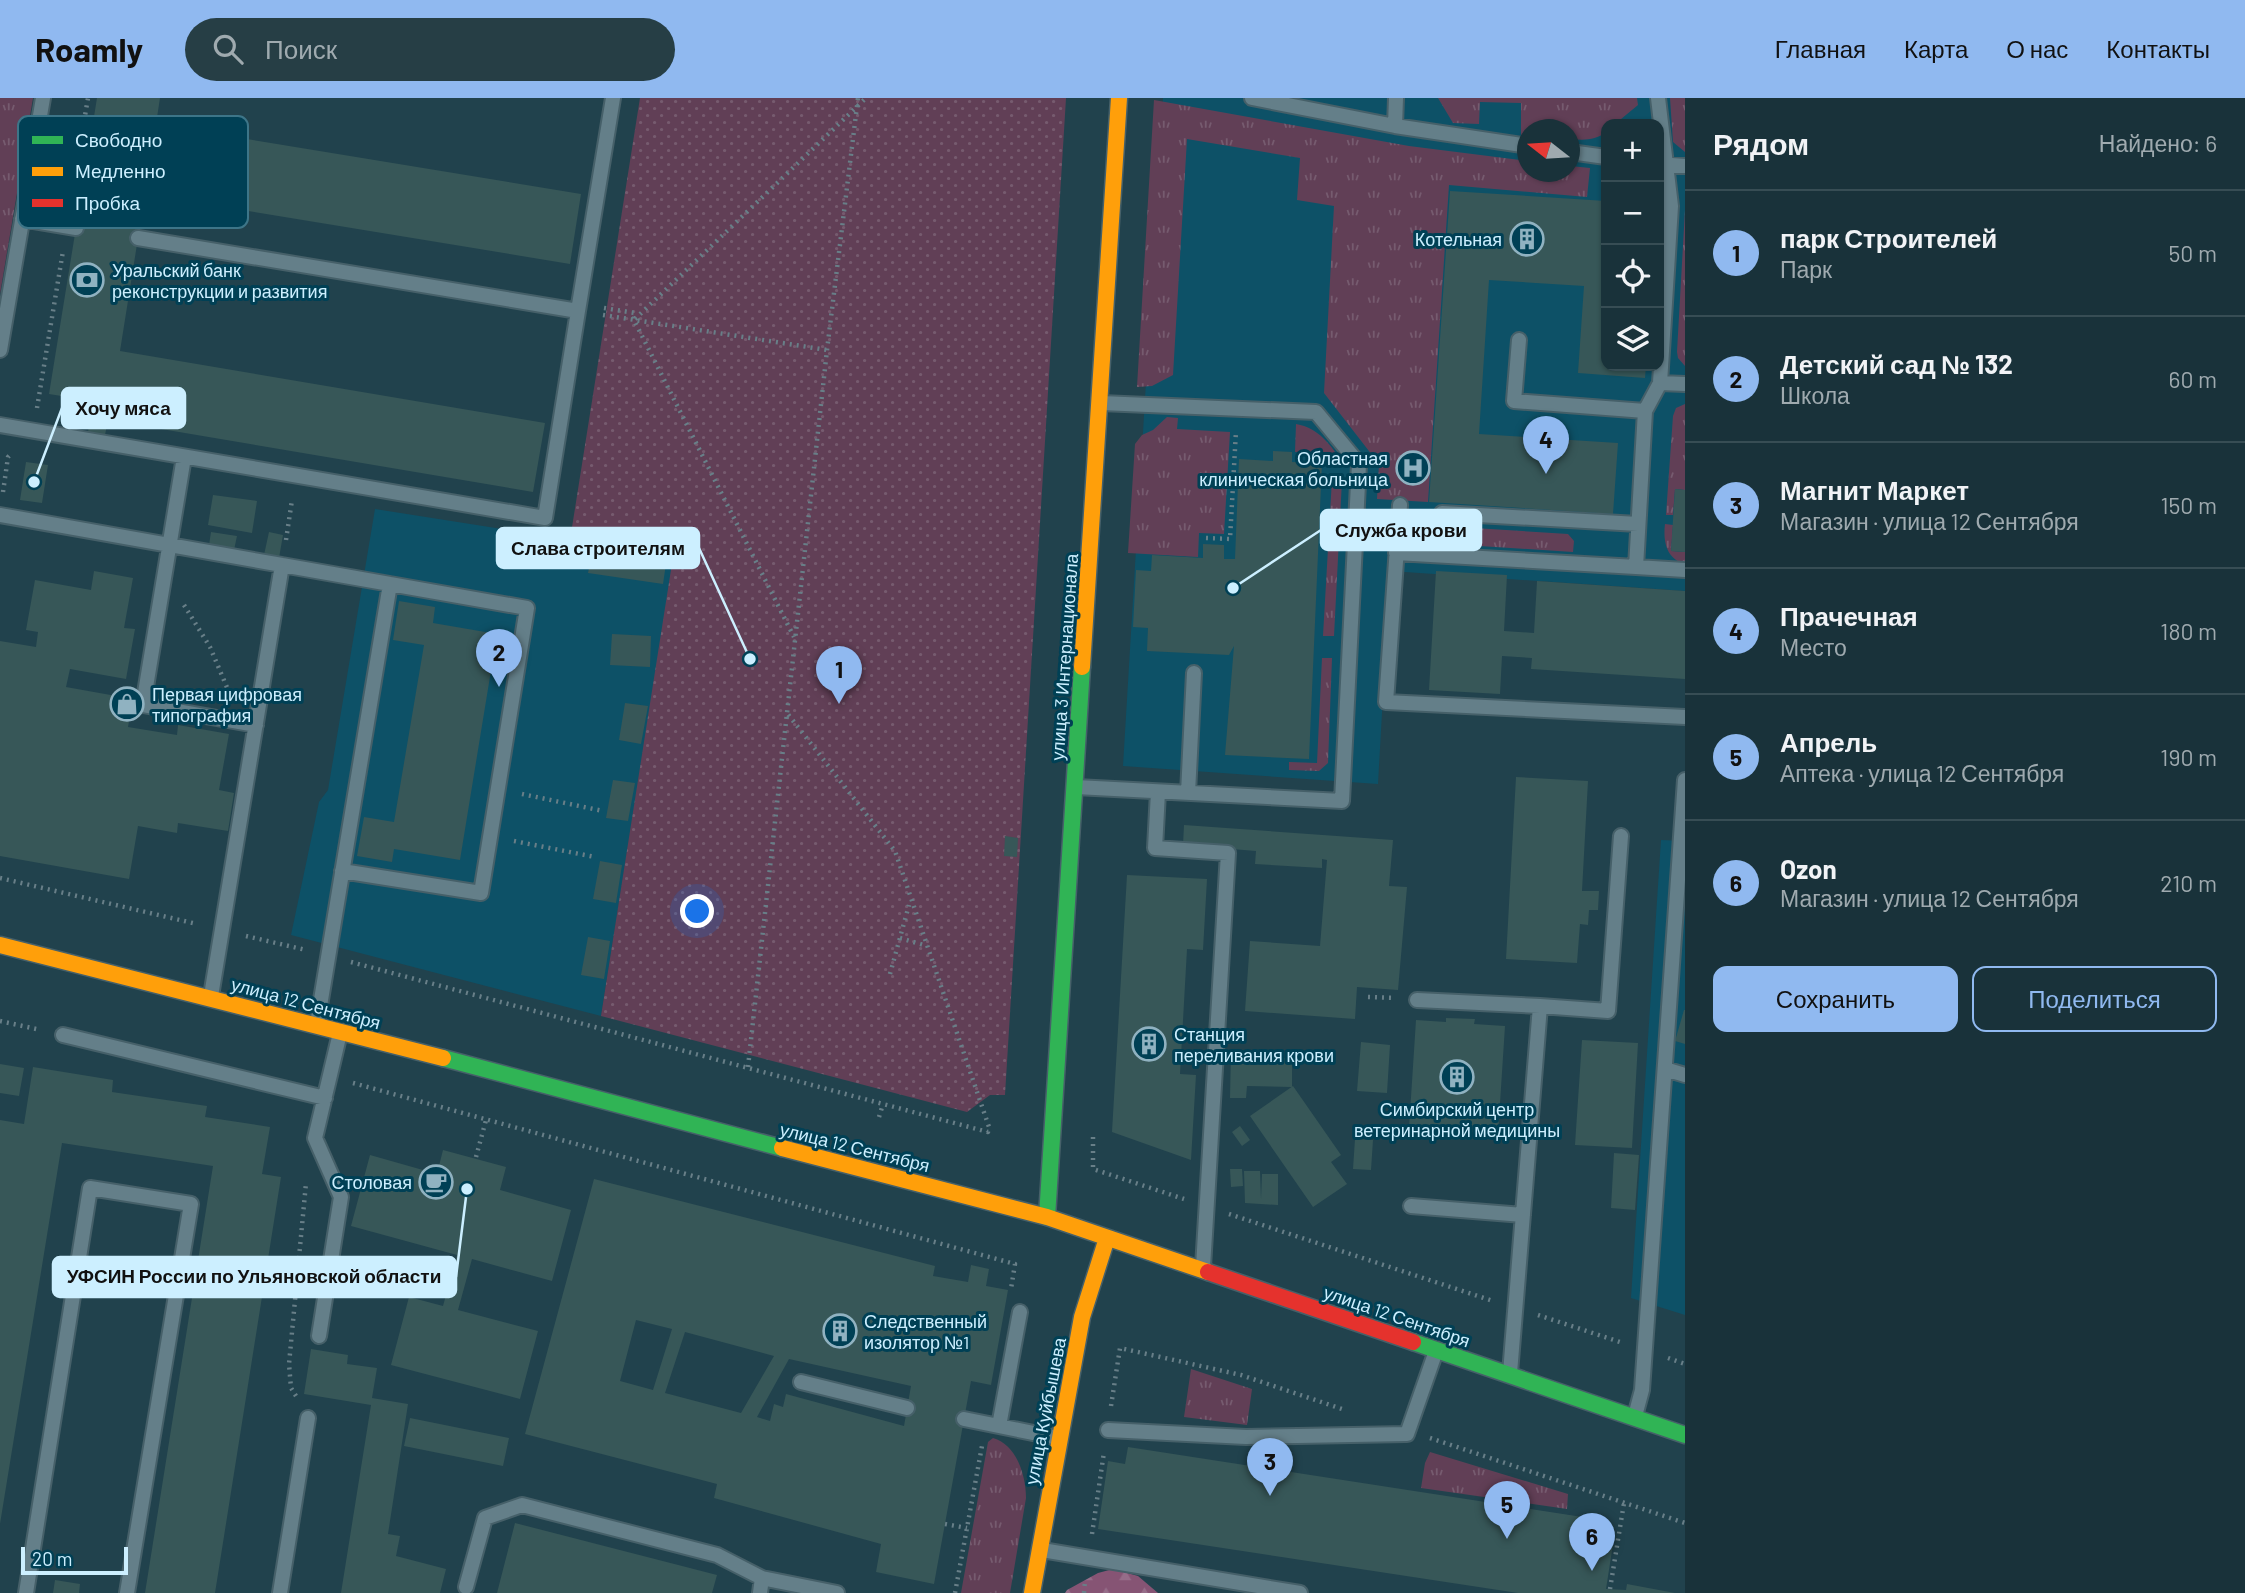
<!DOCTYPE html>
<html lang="ru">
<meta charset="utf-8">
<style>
body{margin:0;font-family:Barlow,sans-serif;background:#263e45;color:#f1f3f6}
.controls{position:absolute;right:21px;top:21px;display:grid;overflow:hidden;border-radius:14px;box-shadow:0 2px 5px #0004}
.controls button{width:63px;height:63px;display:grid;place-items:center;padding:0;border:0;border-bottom:2px solid #374d54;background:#19323a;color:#f1f3f6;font:35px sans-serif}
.compass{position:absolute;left:1517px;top:21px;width:63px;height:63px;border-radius:50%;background:#19323a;box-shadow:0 2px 5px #0004;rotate:287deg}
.scale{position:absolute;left:21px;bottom:18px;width:107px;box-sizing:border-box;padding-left:7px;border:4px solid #ccefff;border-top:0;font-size:19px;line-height:24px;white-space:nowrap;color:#ccefff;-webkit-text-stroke:5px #004055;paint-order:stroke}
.you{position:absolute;left:698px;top:814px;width:24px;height:24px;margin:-18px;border:5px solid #fff;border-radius:50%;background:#1a73e8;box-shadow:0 0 0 10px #1a73e833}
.badge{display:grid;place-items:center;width:46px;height:46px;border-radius:50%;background:#90b9f0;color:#111;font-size:23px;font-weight:700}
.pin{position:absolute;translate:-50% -58px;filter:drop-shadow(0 2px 4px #0008)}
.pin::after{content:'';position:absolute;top:37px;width:24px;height:21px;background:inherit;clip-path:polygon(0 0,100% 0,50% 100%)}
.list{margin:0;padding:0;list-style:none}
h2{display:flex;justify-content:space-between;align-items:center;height:91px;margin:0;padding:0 28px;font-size:30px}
h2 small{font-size:23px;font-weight:400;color:#9faaaf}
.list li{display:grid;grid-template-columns:46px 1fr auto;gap:21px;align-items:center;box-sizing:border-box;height:126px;padding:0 28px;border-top:2px solid #374d54}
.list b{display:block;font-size:26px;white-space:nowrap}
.list p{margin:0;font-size:23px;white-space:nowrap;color:#9faaaf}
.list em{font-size:23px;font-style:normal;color:#9faaaf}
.actions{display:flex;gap:14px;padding:21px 28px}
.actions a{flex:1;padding:16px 0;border:2px solid #90b9f0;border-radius:14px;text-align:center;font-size:24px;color:#90b9f0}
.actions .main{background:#90b9f0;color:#111}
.icon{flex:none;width:38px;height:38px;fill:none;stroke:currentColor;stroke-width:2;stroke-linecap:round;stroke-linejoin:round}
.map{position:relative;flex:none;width:1685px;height:1495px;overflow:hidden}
header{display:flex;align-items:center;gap:42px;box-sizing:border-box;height:98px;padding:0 35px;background:#90b9f0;color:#111}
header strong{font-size:33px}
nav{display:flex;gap:38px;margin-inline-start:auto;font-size:24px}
.search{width:490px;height:63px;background:#263e45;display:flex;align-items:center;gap:18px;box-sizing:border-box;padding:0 24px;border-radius:38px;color:#9faaaf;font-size:26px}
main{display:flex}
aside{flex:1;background:#19323a}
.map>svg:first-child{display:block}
.built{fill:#0d5167;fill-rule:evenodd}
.grass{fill:url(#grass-tufts)}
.forest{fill:url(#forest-firs)}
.park{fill:url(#park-dots)}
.building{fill:#375758;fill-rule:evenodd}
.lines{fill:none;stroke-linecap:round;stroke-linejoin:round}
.lane-casing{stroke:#466069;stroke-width:18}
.fast-casing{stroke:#466069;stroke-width:19}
.slow-casing{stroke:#466069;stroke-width:19}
.jam-casing{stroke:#466069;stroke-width:19}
.path{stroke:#687f88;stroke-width:4.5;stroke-dasharray:2 5;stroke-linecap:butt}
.lane{stroke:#647f89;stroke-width:14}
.fast{stroke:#30b455;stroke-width:16}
.slow{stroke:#ff9f0a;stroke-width:16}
.jam{stroke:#e5322d;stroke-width:16}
.labels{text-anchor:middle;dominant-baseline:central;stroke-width:6;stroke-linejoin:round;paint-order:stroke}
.poi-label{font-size:18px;fill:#ccefff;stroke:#004055;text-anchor:start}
.street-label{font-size:18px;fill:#ccefff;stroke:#004055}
.key{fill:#004055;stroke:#3d7588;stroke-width:2}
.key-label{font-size:19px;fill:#ccefff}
.leader{fill:none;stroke:#ccefff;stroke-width:2.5}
.callout-dot{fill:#ccefff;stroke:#004055;stroke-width:2.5}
.callout{fill:#ccefff;stroke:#ccefff;stroke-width:2.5}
.callout-label{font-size:19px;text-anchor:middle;font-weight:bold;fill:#111}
</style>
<header>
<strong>Roamly</strong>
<div class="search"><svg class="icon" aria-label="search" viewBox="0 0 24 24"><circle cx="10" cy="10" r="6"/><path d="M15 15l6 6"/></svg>Поиск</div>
<nav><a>Главная</a><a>Карта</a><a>О нас</a><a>Контакты</a></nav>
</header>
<main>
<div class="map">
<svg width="1685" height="1495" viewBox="0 0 1685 1495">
<defs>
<pattern id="grass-tufts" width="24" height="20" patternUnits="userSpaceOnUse" patternTransform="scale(1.75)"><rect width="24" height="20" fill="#613f56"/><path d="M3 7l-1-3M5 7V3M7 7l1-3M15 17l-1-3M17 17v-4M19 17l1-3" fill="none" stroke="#765b6f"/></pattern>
<pattern id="forest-firs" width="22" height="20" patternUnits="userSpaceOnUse" patternTransform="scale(1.75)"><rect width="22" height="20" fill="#865474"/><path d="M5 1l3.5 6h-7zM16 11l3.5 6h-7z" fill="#966d89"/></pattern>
<pattern id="park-dots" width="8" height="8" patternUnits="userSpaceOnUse" patternTransform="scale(1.75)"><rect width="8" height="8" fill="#613f56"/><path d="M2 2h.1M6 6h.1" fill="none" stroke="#765b6f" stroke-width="1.8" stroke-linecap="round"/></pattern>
</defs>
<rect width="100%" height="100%" fill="#21424d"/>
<!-- built -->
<path class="built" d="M1163,0H1685V493L1390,473L1378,686L1123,668ZM1606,26H1659V268H1606ZM1528,32H1570V74H1528Z
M375,411L674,458L601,918L291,837L319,704L328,692Z
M1661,742L1685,743V1217L1631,1200Z"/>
<!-- grass -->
<path class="grass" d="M0,0H33L0,196Z
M1438,0H1637L1638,7L1615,26H1606V34C1595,43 1583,42 1570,41V32H1528L1527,38H1521V5L1480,4L1479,26L1453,25Z
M1670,0H1685V54L1673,44Z
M1154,2L1409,48L1527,63L1528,74H1570V68L1590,70L1587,99L1449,87L1428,404L1377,401L1379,366L1324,295L1334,108L1297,102L1300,60L1187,41L1173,277L1152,288L1137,289Z
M1685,112V268L1678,260L1677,254Z
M1685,306V392L1675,391L1673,417H1666L1673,318L1676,310Z
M1167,319L1178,320L1177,331L1230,334L1224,436L1199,435L1198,459L1128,455L1135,346L1142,337L1153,332Z
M1296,326C1319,330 1331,347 1343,366H1333V356L1295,354Z
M1332,381L1342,382L1334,538H1323Z
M1665,426L1673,427L1671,453L1685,454V466C1666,461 1663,443 1665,426Z
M1426,427L1568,436L1574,443L1573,454L1417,444L1418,433Z
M1322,560H1332L1328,665L1319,673L1289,672V664L1317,665Z
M1191,1271L1252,1291L1247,1327L1184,1319Z
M993,1340C1017,1347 1026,1378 1026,1400L1010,1495H961L988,1344Z
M1430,1354L1568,1396L1567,1411L1421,1390L1425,1365Z"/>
<!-- forest -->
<path class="forest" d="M1113,1471L1138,1478L1158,1495H1065L1067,1492L1098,1475Z"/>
<!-- park -->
<path class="park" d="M640,0H1066L1005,997H990L967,1014L601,918L673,459L570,442Z"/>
<!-- building -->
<path class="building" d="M97,0H160L156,26L581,96L570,166L145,96L138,140L120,253L545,325L533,394L108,322L105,337L88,334L91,313L110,316L111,306L49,296Z
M1450,93L1606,103V268H1646L1645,280L1578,275L1584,188L1489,182L1479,336L1618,345L1613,416L1429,404Z
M1273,353L1292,354V364L1322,365L1309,661L1225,657L1234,548L1229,557L1147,553L1148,530L1133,529L1136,472L1151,473L1152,457L1203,460V446L1224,447V461H1235L1239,361L1273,363Z
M26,364L48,367L42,405L20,402Z
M1675,391L1685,392V454L1671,453Z
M213,397L257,403L252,435L208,427Z
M211,434L237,438L234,452L209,447Z
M269,434L283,437L279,460L264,457Z
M593,448L667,459L663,486L588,475Z
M94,473L133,480L124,530L135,531L126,581L70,571L66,589L133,601L128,629L177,637L178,627L229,636L219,692L234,695L228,733L178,725L177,735L138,728L129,781L0,758V543L36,549L38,534L26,532L35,482L91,492Z
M1436,473L1507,477L1504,533L1534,535L1537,483L1685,493V581L1531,571L1532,560L1502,558L1500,596L1429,592Z
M399,503L435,509L433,525L497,536L460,762L394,751L392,764L357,758L364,719L394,724L424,547L393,542Z
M612,536L651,538L650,569L610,567Z
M625,605L648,608L641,646L619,642Z
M1516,679L1588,683L1582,793H1599L1598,812H1589L1588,827L1580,826L1577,865L1506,861Z
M613,682L635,685L628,723L606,720Z
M1184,727L1393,742L1389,788L1407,789L1398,892L1357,889L1355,921L1245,913L1250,843L1320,848L1327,762L1322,761V770L1255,766L1256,753L1183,747Z
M1005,738L1018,740L1017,759L1004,758Z
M600,763L622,767L616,805L593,801Z
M1127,777L1207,781L1203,852L1187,851L1180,976L1196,977L1191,1062L1112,1034Z
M588,839L610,843L604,881L581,877Z
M1684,912H1685V946L1675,943Z
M1446,920L1475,921L1474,926L1505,928L1498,1036L1409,1030L1416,922L1446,924Z
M1582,942L1638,945L1632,1050L1575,1047Z
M1361,944L1390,947L1387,995L1357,993Z
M1231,952L1269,953V960H1292V989L1247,988L1246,1000H1230Z
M0,966L24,970L19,998L0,995Z
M33,969L113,982L112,994L207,1008L205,1019L270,1029L262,1076L281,1079L215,1495H145L213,1068L62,1045L0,1426V1022L24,1026Z
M1293,988L1341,1057L1331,1064L1347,1086L1313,1109L1250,1018Z
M1240,1028L1250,1042L1242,1048L1232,1034Z
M1355,1041L1373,1042L1371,1072L1353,1071Z
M443,1052L506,1069L500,1092L571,1112L552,1183L472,1161L458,1212L538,1233L520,1301L391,1267L409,1199L443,1208L457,1157L351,1128L370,1057L437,1076Z
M1614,1055L1639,1057L1635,1112L1611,1110Z
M1230,1071H1242L1243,1088L1231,1089Z
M1244,1073H1260L1261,1101L1262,1076H1278V1107L1245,1105Z
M594,1081L935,1168L933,1178L968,1184L971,1167L989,1171L986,1188L1008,1192L991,1287L971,1283L934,1486L876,1474L881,1446L714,1400L717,1386L525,1336ZM636,1222L672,1231L653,1292L620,1283ZM685,1234L774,1258L741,1315L665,1295ZM789,1261L911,1288L904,1328L786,1296L783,1309L774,1306L770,1323L757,1319Z
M311,1251L348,1257L347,1266L377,1270L372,1300L408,1306L388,1436L400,1438L396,1458L446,1471L440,1495H341L371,1307L304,1296Z
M410,1320L509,1340L503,1368L404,1348Z
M1128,1349L1602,1422L1599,1438L1614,1440L1606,1491L1626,1492L1627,1486L1675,1495H1518L1098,1431L1108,1363L1125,1366Z
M515,1425L717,1477L712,1495H497Z
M55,1482L80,1486L79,1495H53Z"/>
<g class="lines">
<defs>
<path id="lane" d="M1252,0L1395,28L1528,48
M1658,0L1671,108L1660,285L1645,313L1636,469L1685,472
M1395,28L1396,0
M1570,54L1606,59
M1659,66L1685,68
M22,121L76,130
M578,213L613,0
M1519,242L1514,303L1645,313
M0,252L43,0
M1660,285L1685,286
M0,327L545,420L578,213L138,140
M184,359L143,607L256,627
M1400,407L1386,604L1685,619
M1442,415L1638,426
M0,417L282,467L211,898
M1396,455L1636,469
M282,467L390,486L317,926
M1076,689L1342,703L1359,366L1316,314L1101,305
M1158,694L1155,750L1228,755L1203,1169
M1188,695L1194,575
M342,773L481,795L527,510L390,486
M1417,902L1540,908L1510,1275
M1540,908L1608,913L1621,738
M63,937L325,1000
M1665,971L1685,977
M1411,1108L1523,1117
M319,1238L341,1099L315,1040L340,935
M801,1284L907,1310
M1635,1318L1642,1292L1685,682
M964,1321L1058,1340
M999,1328L1020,1214
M1108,1332L1246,1339L1407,1336L1436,1253
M1042,1452L1300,1495
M466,1489L485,1420L522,1407L717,1457L762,1480L837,1495
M26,1495L90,1090L191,1106L127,1495
M280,1495L308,1320
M760,1495L762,1480"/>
<path id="fast" d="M443,960L782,1050
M1047,1119L1082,569
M1413,1244L1685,1337"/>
<path id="slow" d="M1082,569L1119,0
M0,847L443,960
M782,1050L1047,1119L1208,1174
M1032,1495L1082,1219L1107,1140"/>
<path id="jam" d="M1208,1174L1413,1244"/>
</defs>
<!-- lane casing -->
<use href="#lane" class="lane-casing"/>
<!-- fast casing -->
<use href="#fast" class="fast-casing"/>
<!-- slow casing -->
<use href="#slow" class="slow-casing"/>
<!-- jam casing -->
<use href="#jam" class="jam-casing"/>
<!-- path -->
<path class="path" d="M70,106L88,0
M604,210L635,215L634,222L794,539
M603,217L827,252
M635,221L866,0
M37,310L63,153
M3,394L8,359L12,355
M1206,440L1230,441L1236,333
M286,442L292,402
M184,507L210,549L231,599
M522,696L603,713
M514,743L595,759
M0,780L197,826
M246,838L306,852
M900,840L927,848
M351,864L988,1034L989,1029L895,753L787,615
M890,876L909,807
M1368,899L1395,900
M0,923L41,932
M748,969L827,252L858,0
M353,985L1015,1166L1011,1191
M879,1019L883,1006
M1093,1039V1071L1184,1101
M476,1059L486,1022
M1229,1116L1493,1203
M1538,1217L1620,1244
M1668,1260L1685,1266
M296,1298L291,1290L289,1266L306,1085
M1111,1308L1120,1250L1241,1277L1342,1311
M1430,1340L1685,1425
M945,1426L967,1430
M1092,1436L1104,1354
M1610,1491L1624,1405
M955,1495L982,1348
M1084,1495L1085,1483"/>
<!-- lane -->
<use href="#lane" class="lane"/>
<!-- fast -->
<use href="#fast" class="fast"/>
<!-- slow -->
<use href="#slow" class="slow"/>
<!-- jam -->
<use href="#jam" class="jam"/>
</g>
<!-- icons -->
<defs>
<symbol id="building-ring" viewBox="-11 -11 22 22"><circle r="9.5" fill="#004055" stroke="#90b2c1" stroke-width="1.5"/><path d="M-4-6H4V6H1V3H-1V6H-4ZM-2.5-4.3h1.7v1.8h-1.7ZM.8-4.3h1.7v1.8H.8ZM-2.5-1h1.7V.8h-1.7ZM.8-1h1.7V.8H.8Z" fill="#90b2c1"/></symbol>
<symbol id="bank-ring" viewBox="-11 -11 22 22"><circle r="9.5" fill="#004055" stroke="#90b2c1" stroke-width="1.5"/><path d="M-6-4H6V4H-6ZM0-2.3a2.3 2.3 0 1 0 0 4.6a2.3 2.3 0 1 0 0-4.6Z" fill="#90b2c1"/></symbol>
<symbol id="hospital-ring" viewBox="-11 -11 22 22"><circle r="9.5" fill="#004055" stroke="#90b2c1" stroke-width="1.5"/><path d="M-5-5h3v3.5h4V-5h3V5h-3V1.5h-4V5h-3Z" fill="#90b2c1"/></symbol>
<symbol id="shop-ring" viewBox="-11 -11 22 22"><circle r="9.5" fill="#004055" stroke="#90b2c1" stroke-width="1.5"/><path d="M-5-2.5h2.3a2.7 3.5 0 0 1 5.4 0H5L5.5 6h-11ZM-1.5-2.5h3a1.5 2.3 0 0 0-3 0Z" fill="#90b2c1"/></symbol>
<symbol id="cafe-ring" viewBox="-11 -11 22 22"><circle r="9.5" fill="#004055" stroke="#90b2c1" stroke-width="1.5"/><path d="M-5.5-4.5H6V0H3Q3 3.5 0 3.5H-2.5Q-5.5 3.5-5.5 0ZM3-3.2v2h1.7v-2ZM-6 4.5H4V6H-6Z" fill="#90b2c1"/></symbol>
</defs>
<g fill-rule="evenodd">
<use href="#building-ring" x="1508" y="122" width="38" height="38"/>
<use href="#bank-ring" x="68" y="163" width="38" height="38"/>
<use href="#hospital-ring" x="1394" y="351" width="38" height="38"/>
<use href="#shop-ring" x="108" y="587" width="38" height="38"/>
<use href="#building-ring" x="1130" y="927" width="38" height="38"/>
<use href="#building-ring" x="1438" y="960" width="38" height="38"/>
<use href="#cafe-ring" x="417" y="1065" width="38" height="38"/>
<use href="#building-ring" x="821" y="1214" width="38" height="38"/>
</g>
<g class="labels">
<!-- poi labels -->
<g class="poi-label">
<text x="1502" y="141" text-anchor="end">Котельная</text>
<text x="112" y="172">Уральский банк<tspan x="112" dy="21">реконструкции и развития</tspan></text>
<text x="1388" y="360" text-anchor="end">Областная<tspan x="1388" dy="21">клиническая больница</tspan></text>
<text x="152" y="596">Первая цифровая<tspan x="152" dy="21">типография</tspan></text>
<text x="1174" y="936">Станция<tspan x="1174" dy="21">переливания крови</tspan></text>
<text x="1457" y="1011" text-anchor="middle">Симбирский центр<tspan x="1457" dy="21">ветеринарной медицины</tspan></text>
<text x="412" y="1084" text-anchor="end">Столовая</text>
<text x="864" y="1223">Следственный<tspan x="864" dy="21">изолятор №1</tspan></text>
</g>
<!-- street labels -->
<g class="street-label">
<text transform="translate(1064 559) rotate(-86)">улица 3 Интернационала</text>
<text transform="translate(306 905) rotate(15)">улица 12 Сентября</text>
<text transform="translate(855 1049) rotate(14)">улица 12 Сентября</text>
<text transform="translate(1397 1218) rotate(19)">улица 12 Сентября</text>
<text transform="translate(1045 1313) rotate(-79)">улица Куйбышева</text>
</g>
</g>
<!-- legend -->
<rect x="18" y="18" width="230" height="112" rx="10" class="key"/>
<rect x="32" y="38" width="31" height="8" fill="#30b455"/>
<rect x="32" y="69" width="31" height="9" fill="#ff9f0a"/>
<rect x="32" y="101" width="31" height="8" fill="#e5322d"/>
<g class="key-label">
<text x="75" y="49">Свободно</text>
<text x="75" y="80">Медленно</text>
<text x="75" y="112">Пробка</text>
</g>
<!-- callouts -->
<path class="leader" d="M34 384L62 310M1233 490L1321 432M750 561L699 450M467 1091L456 1179"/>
<g class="callout-dot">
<circle cx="34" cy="384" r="7"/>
<circle cx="1233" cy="490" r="7"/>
<circle cx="750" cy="561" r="7"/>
<circle cx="467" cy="1091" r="7"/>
</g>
<g class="callout">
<rect x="62" y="290" width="123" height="40" rx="7"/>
<rect x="1321" y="412" width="160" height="40" rx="7"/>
<rect x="497" y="430" width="202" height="40" rx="7"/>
<rect x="53" y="1159" width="403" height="40" rx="7"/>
</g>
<g class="callout-label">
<text x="123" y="317">Хочу мяса</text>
<text x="1401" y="439">Служба крови</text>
<text x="598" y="457">Слава строителям</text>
<text x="254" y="1185">УФСИН России по Ульяновской области</text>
</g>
</svg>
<div class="controls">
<button>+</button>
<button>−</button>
<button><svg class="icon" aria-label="locate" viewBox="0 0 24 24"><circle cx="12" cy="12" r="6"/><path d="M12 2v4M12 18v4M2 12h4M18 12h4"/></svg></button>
<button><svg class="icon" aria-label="layers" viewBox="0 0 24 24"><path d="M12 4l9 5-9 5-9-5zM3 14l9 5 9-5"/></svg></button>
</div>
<svg class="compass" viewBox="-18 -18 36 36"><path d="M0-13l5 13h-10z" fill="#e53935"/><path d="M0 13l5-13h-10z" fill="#9faaaf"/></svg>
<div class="scale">20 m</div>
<div class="you"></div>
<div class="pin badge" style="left:839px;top:606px">1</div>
<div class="pin badge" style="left:499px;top:589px">2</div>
<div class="pin badge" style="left:1270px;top:1398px">3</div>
<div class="pin badge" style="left:1546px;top:376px">4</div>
<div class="pin badge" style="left:1507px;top:1441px">5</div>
<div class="pin badge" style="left:1592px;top:1473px">6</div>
</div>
<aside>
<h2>Рядом<small>Найдено: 6</small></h2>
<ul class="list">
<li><span class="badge">1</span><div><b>парк Строителей</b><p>Парк</p></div><em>50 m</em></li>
<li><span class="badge">2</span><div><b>Детский сад № 132</b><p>Школа</p></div><em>60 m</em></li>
<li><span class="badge">3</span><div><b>Магнит Маркет</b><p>Магазин · улица 12 Сентября</p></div><em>150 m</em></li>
<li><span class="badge">4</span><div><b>Прачечная</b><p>Место</p></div><em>180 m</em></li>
<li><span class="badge">5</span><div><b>Апрель</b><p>Аптека · улица 12 Сентября</p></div><em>190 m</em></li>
<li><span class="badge">6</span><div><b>Ozon</b><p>Магазин · улица 12 Сентября</p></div><em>210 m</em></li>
</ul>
<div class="actions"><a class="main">Сохранить</a><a>Поделиться</a></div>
</aside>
</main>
